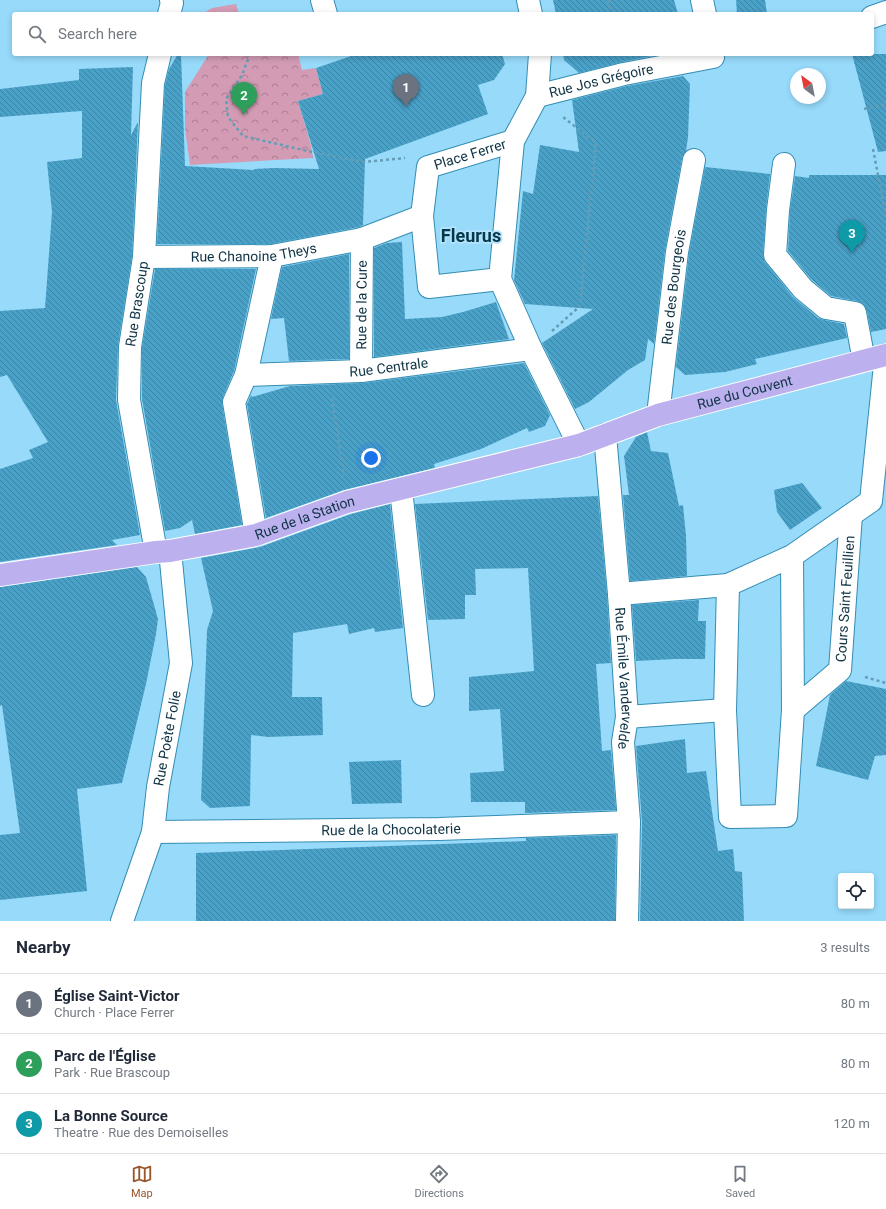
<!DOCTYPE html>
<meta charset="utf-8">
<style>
body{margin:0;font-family:Roboto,sans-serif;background:#f2f2f3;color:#1f2937}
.controls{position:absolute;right:12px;bottom:12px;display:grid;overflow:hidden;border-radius:4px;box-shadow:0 2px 6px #0003}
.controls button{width:36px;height:36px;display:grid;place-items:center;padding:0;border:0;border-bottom:1px solid #e0e1e3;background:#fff;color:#1f2937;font:20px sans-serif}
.compass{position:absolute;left:790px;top:68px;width:36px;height:36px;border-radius:50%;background:#fff;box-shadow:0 2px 6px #0003;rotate:328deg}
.you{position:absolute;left:371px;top:458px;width:14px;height:14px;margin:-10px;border:3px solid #fff;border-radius:50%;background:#1a73e8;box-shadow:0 0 0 6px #1a73e833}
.badge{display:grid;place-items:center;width:26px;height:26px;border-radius:50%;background:#9a552a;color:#fff;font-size:13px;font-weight:700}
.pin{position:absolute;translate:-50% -33px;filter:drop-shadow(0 1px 2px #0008)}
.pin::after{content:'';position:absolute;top:21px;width:14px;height:12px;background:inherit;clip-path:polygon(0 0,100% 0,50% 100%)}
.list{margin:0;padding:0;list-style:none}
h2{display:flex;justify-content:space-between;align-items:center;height:52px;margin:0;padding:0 16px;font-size:17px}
h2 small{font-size:13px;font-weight:400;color:#747a83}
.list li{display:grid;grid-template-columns:26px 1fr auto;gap:12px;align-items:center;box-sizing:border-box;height:60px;padding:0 16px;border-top:1px solid #e0e1e3}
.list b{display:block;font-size:15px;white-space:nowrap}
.list p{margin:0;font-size:13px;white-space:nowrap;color:#747a83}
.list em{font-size:13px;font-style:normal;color:#747a83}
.icon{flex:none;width:22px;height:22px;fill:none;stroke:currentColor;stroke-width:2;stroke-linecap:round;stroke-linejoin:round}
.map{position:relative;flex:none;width:886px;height:921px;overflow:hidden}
.search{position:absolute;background:#fff;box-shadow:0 2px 6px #0003;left:12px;right:12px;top:12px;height:44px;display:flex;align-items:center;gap:10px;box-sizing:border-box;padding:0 14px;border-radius:4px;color:#747a83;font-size:15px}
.sheet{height:232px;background:#fff}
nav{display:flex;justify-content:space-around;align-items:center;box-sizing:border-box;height:56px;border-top:1px solid #e0e1e3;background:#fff;font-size:11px;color:#747a83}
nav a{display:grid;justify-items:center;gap:2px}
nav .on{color:#9a552a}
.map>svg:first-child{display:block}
.forest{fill:url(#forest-crowns)}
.building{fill:url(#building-back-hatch)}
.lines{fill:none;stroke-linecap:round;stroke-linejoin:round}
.minor-casing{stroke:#348db3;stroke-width:24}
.major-casing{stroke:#fff;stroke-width:24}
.path{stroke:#659db7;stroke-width:2.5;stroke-dasharray:3 3;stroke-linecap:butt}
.minor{stroke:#fff;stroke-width:22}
.major{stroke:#bcb0ee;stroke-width:22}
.labels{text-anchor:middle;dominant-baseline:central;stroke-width:3.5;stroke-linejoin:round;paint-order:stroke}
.street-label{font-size:14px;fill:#0f3445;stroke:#b4e4fd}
.district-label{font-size:18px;font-weight:bold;fill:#05384b;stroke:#b4e4fd}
</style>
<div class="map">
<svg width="886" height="921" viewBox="0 0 886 921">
<defs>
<pattern id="forest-crowns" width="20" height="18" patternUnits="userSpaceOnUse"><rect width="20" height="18" fill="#d39cb4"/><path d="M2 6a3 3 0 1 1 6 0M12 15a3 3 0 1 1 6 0" fill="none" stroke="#aa8094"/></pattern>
<pattern id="building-back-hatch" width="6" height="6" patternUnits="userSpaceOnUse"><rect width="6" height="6" fill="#4aa1c8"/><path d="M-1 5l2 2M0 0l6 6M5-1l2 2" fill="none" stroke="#3c84a4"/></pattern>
</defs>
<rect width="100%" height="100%" fill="#97dafa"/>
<!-- forest -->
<path class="forest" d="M236,4L239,14H202L212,8Z
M209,54H298L302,70L316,68L323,94L298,101L311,145L313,158L190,165L185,129V92Z"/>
<!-- building -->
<path class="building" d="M553,0H674L678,14H556Z
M736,0H765L767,14H737Z
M178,54H181L185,166L254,170V169L274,168L319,169L298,101L323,94L316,68L357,54H502L505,64L494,80L478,85L488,114L365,159L363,225L359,227L271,244H157L165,85L169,69Z
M563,54H662L622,62L579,73L564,60Z
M852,54H886V151L878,152Z
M133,67L131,135L138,122L132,256L118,345L116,400L140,535L112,540L117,545L0,562V469L33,458L29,450L48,442L7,375L0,377V311L45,308L52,212L47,162L82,158V111L0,117V89L79,80V69Z
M683,76L690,84L688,137L686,151L682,158L665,250L654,344L648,339L645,360L628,370L589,402L575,409L542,343L593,309L525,304L514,280L523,191L533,194L540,145L579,152L572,100L627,86Z
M705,167L770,174L766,209L763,254L765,262L793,297L818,318L824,320L844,324L847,338L755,359L757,364L725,372L685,375L676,367L689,254Z
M809,175H886V329L871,332L867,311L863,304L857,301L831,296L812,280L788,251L790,211L795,176L809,178Z
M402,242L405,319L442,317L463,312L496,302L509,339L374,357V248L387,243Z
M349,254V359L289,361L284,318L271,319L282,267Z
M155,269H256L234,371L223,397L222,404L242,525L195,534L192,520L180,528L165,531L142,399V348Z
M524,363L550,415L545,426L529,432L527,428L481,449L434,464L435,468L344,490L266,518L247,404L251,395L252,397L290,386L363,383Z
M647,432L651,451L668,453L679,506L683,505L686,536L687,576L630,581L623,495H629L624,456L636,437Z
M802,483L822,508L790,530L777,512L774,490Z
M598,496L607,595L611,663L596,664L602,751L611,750L616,810L525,813V802H471L470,773L504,771L500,709L469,711V677L534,671L528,568L475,569L476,595H465V619L428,620L415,504Z
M390,504L403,628L375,632L374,628L349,634L347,624L293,633L292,697H322L323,735L268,737L251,735L250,806L210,808L201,800L207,630L213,611L201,558L260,547L351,514Z
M137,567L146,577L158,619L156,634L146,684L122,783L77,789L87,891L0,900V835L20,833L2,705L0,706V587Z
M699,600L698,621H706L705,659H675L636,661L632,605Z
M846,681L886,689V755L875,756L868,780L816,766L830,695Z
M685,739L687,773L706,771L718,851L733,849L735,871L742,872L744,921H640L642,822L636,746Z
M401,760L402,803L352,804L349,762Z
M616,835L615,921H196V853L526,841V838Z"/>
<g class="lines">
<defs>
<g id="minor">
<path d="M322,0L326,14"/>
<path d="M528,0L531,14"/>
<path d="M702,0L705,14"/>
<path d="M169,14L172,3L171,0"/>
<path d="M872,17L886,12"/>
<path d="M540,54L537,96L513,141L500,279L531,349L579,445"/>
<path id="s1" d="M537,96L624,74L713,57"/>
<path d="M784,164L778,210L775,255L803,289L826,308L855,313L864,361"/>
<path id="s2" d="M144,257L272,256L362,239L422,216"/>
<path id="s3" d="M500,279L429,287L422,216L428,167L513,141"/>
<path id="s4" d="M361,371L362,239"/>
<path id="s5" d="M246,375L361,371L531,349"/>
<path id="s6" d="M658,415L677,252L694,160"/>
<path id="s7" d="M605,435L619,594L627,717L623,742L629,822L627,921"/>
<path d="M401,489L423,695"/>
<path d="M256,535L234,402L246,375L272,256"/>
<path id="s8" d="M156,552L129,400L130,347L144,257L153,83L160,54"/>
<path d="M792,556L793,710L786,816L730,817L725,710L728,585L792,556L871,501L886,355"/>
<path d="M619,594L728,585"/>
<path id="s9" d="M793,710L840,670L851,515"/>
<path d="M627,717L725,710"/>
<path id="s10" d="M153,832L439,829L629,822"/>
<path id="s11" d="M122,921L153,832L158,787L181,663L170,551"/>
</g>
<g id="major">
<path id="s12" d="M0,575L156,552L170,551L256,535L347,502L579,445L658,415L886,355"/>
</g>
</defs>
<!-- minor casing -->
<use href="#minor" class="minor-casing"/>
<!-- major casing -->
<use href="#major" class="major-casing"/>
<!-- path -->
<path class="path" d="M608,0L611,14
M247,54L249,57L242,75L226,99L228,117L243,136L312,152L364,162L405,158
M864,109L886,104
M873,149L886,217
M552,331L580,306L596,143L563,117
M332,398L344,476
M865,677L886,683"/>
<!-- minor -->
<use href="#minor" class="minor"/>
<!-- major -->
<use href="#major" class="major"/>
</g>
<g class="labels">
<!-- street labels -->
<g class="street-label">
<text stroke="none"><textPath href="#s1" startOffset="66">Rue Jos Grégoire</textPath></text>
<text stroke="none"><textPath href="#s3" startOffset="236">Place Ferrer</textPath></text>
<text stroke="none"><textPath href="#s2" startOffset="110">Rue Chanoine Theys</textPath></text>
<text stroke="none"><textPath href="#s6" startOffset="129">Rue des Bourgeois</textPath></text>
<text stroke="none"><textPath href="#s8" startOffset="251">Rue Brascoup</textPath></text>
<text stroke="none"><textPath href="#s4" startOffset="66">Rue de la Cure</textPath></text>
<text stroke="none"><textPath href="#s5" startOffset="143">Rue Centrale</textPath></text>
<text stroke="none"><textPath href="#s12" startOffset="769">Rue du Couvent</textPath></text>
<text stroke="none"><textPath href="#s12" startOffset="311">Rue de la Station</textPath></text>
<text stroke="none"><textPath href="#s9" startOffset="133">Cours Saint Feuillien</textPath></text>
<text stroke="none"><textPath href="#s7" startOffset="244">Rue Émile Vandervelde</textPath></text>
<text stroke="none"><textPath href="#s11" startOffset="189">Rue Poète Folie</textPath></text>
<text stroke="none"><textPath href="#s10" startOffset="238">Rue de la Chocolaterie</textPath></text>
</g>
<!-- district labels -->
<g class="district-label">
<text x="471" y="235">Fleurus</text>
</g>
</g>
</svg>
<div class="controls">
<button><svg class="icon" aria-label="locate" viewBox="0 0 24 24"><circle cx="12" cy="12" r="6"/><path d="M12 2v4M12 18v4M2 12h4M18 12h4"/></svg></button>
</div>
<svg class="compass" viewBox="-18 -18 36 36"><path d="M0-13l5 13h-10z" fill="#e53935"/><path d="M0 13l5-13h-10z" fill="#747a83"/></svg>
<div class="you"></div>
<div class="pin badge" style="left:406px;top:107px;background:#6b7280">1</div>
<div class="pin badge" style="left:244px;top:115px;background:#2e9e5b">2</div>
<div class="pin badge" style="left:852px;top:253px;background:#0f9aa8">3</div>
<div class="search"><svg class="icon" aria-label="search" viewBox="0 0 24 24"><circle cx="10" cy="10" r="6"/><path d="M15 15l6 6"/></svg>Search here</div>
</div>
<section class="sheet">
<h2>Nearby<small>3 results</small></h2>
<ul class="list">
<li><span class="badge" style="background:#6b7280">1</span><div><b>Église Saint-Victor</b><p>Church · Place Ferrer</p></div><em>80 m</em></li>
<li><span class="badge" style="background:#2e9e5b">2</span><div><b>Parc de l'Église</b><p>Park · Rue Brascoup</p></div><em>80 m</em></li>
<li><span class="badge" style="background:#0f9aa8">3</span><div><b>La Bonne Source</b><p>Theatre · Rue des Demoiselles</p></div><em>120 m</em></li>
</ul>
</section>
<nav>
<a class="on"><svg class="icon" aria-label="map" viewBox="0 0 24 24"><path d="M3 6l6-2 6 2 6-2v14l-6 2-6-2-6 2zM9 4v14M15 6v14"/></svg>Map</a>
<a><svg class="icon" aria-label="directions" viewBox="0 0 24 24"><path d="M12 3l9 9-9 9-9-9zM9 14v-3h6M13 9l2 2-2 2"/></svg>Directions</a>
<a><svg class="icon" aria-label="saved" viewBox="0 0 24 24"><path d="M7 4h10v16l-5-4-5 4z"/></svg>Saved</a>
</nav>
